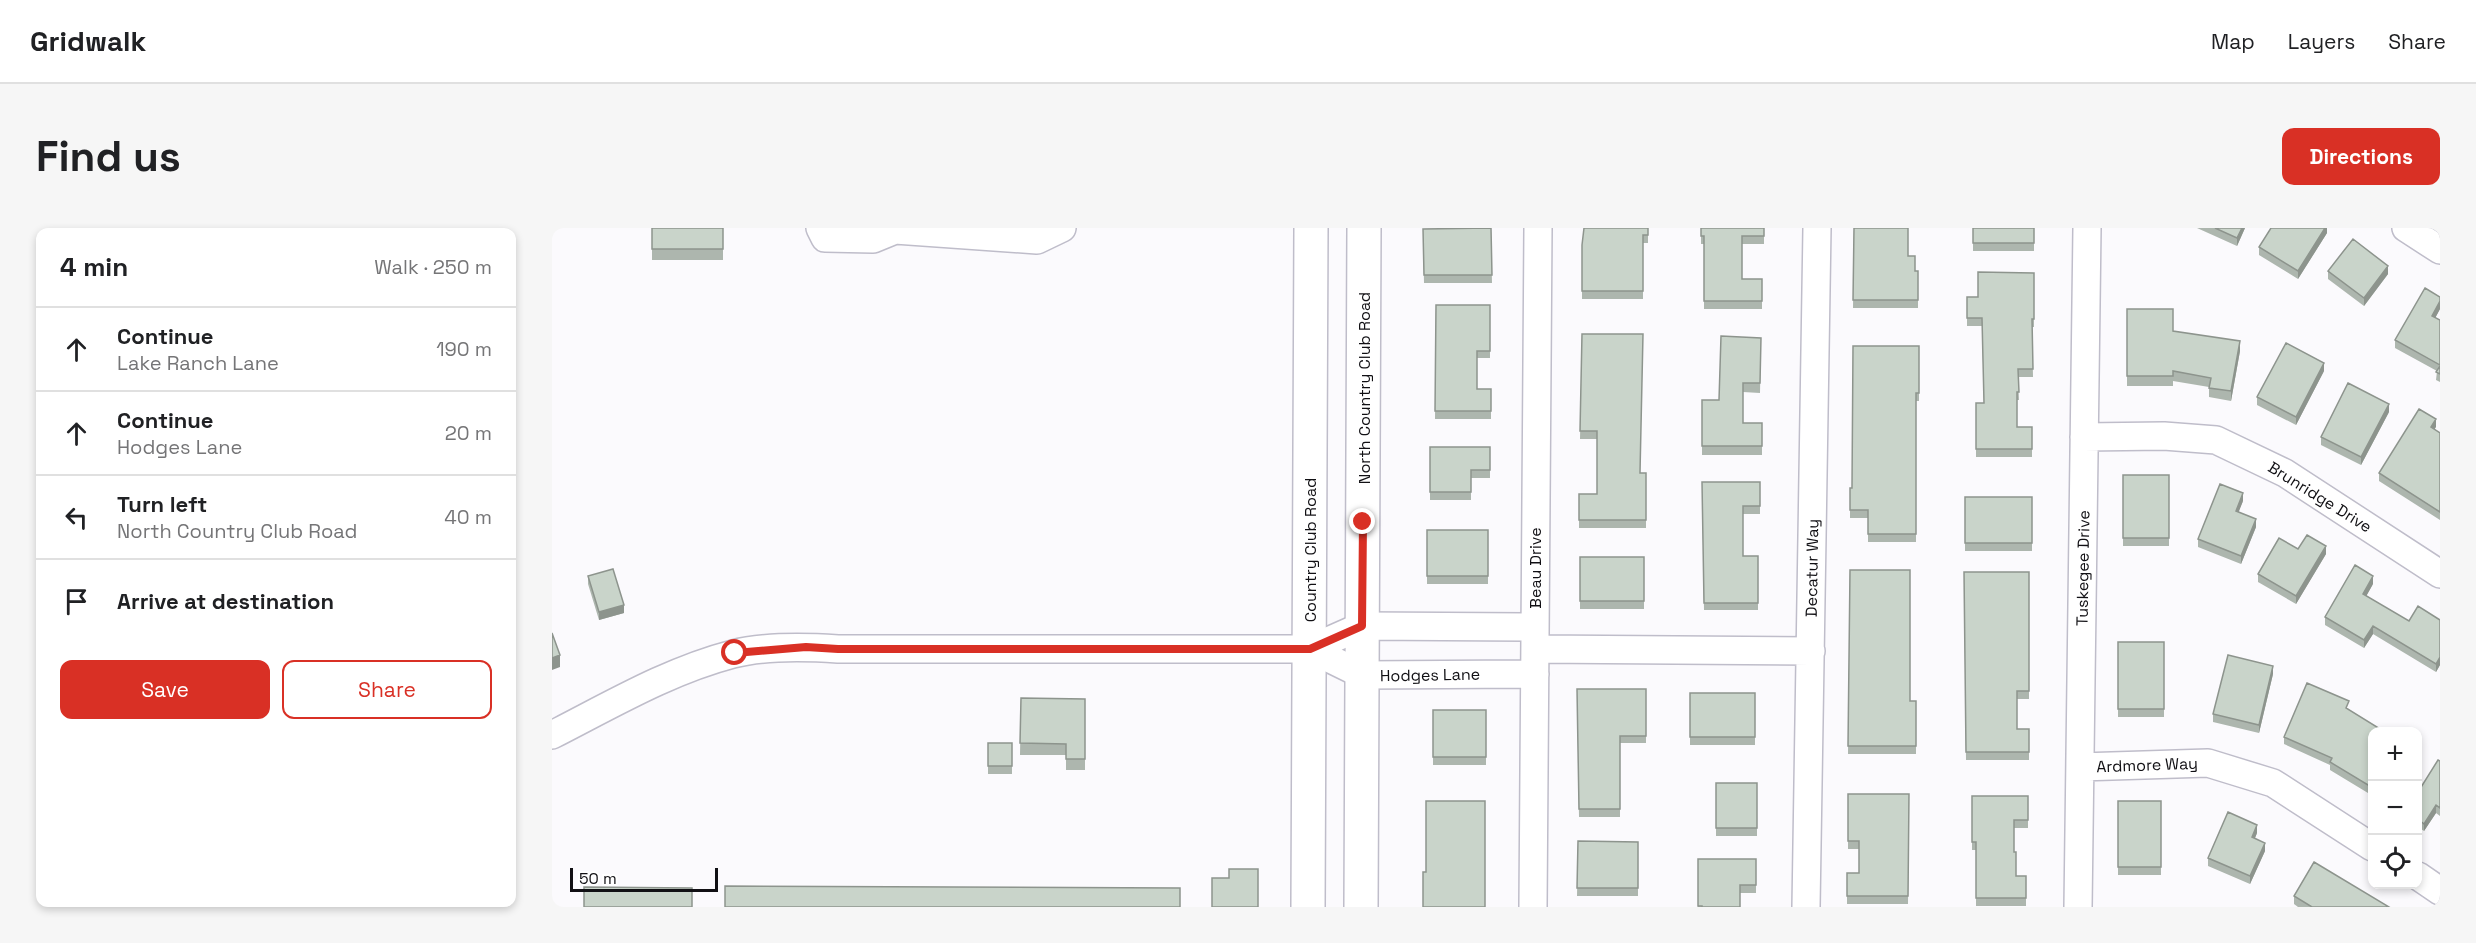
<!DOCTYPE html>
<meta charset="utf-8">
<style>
body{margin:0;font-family:"Space Grotesk",sans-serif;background:#f6f6f6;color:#202124}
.controls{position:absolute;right:18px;bottom:18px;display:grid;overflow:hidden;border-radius:12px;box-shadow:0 3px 9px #0003}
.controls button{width:54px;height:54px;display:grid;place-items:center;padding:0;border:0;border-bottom:2px solid #e0e0e0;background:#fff;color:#202124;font:30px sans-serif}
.scale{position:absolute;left:18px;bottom:15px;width:148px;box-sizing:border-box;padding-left:6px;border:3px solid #111014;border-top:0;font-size:16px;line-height:21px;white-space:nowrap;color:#111014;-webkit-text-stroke:4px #fff;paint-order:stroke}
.stop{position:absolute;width:18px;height:18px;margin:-14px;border:4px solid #d93025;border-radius:50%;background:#fff}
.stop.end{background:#d93025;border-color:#fff;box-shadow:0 2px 6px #0008}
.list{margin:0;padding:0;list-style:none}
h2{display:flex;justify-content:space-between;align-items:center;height:78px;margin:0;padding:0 24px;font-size:26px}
h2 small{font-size:20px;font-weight:400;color:#757577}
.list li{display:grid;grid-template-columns:39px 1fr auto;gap:18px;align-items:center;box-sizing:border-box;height:84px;padding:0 24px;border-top:2px solid #e0e0e0}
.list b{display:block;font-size:22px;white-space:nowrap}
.list p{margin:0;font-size:20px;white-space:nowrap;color:#757577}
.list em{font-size:20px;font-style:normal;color:#757577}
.actions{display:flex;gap:12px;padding:18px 24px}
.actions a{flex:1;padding:14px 0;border:2px solid #d93025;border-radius:12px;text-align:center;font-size:21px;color:#d93025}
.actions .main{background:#d93025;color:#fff}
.icon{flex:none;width:33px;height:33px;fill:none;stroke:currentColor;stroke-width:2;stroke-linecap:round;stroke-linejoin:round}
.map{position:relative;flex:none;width:1888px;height:679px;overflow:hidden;border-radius:12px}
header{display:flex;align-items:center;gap:36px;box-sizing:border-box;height:84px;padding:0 30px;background:#fff;border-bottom:2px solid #e0e0e0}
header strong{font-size:28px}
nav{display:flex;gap:33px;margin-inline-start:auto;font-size:21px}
.intro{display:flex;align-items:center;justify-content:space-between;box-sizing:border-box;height:144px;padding:0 36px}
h1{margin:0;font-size:42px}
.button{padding:15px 27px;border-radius:12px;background:#d93025;color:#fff;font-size:21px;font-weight:700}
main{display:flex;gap:36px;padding:0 36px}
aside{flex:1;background:#fff;border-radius:12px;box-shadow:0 3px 9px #0003}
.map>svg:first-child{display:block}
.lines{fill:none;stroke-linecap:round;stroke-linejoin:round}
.minor-casing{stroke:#bfbdca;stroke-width:30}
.major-casing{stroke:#bfbdca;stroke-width:36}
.minor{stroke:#fff;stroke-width:27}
.major{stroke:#fff;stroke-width:33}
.wall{fill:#adb6ae}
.shaded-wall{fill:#8d948d}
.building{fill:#c9d4ca;stroke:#8d948d;stroke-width:1.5}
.route{stroke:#d93025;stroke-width:8}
.labels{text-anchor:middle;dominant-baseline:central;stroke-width:4.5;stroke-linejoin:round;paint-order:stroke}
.street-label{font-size:16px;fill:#111014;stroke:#fff}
</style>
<header>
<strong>Gridwalk</strong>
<nav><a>Map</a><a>Layers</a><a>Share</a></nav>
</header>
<div class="intro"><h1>Find us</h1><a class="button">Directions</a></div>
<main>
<aside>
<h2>4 min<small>Walk · 250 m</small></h2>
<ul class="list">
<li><svg class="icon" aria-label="ahead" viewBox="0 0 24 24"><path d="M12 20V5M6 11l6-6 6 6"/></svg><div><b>Continue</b><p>Lake Ranch Lane</p></div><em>190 m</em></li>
<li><svg class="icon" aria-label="ahead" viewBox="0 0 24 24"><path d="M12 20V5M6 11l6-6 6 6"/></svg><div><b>Continue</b><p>Hodges Lane</p></div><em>20 m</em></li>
<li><svg class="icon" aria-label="left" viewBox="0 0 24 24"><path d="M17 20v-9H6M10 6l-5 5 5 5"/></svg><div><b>Turn left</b><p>North Country Club Road</p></div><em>40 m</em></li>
<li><svg class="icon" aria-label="arrive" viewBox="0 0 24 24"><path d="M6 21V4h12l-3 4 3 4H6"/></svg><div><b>Arrive at destination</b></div></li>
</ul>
<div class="actions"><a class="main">Save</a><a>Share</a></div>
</aside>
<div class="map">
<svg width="1888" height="679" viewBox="0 0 1888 679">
<rect width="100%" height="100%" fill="#fbfafd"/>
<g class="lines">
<defs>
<path id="minor" d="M268,0L273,10L321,11L343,2L485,12L510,0
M1854,0L1888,22
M1532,209L1612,208L1664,212L1733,245L1888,346
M983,421L1259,423
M983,446L811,447L758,421L810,398L983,399
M0,507C59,477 116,443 181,426C211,418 255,419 286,421H758
M1528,539L1656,535L1721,555L1820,619
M1866,648L1888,663
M981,679L986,0
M1254,679L1265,0
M1526,679L1535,0"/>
<path id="major" d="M756,679L759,0
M809,679L812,0"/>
</defs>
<!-- minor casing -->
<use href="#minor" class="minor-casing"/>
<!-- major casing -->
<use href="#major" class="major-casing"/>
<!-- minor -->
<use href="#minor" class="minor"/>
<!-- major -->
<use href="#major" class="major"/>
</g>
<!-- wall -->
<path class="wall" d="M100,0H171V32H100Z
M939,0L940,55H872L871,1Z
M1096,0V15H1091V71H1030V17Z
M1149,0H1212V16H1190V51H1210V81H1152V16H1149Z
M1302,0L1356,28L1363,43H1366V80H1301Z
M1421,0H1482V23H1421Z
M1645,0H1693L1685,18Z
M1775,0V5L1746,51L1707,27V19Z
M1776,43L1836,46L1812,78L1776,51Z
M1482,45V99H1480L1481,149H1466L1467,172H1465V199H1480V229H1424V175H1432L1430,98H1415V69H1426Z
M1888,69V81L1883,90L1888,92V154L1884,152L1885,143L1843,120V112Z
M884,77H938V130H925V161H939V191H883Z
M1575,81L1621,103L1688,123L1679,173L1657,169V159L1621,153V158H1575Z
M1030,106L1088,245H1094V300H1027V266H1045V211H1028Z
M1209,110L1208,165L1191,164V195H1210V227H1150V172H1167Z
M1367,118V173H1364V314H1316V290H1298V260H1300Z
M1772,143L1744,197L1705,177V169Z
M1837,184L1809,237L1769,217V209Z
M1884,199L1882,201L1888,205V292L1827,253V245Z
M878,219H938V250H919V272H878Z
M1571,247H1617V318H1571Z
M1150,254H1208V286H1191V328H1206V382H1152Z
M1413,269H1480V323H1413Z
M1691,273L1686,284L1704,299L1689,336L1646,319V311Z
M875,302H936V356H875Z
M1746,321L1774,326L1744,376L1706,354V346Z
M1028,329H1092V381H1028Z
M1298,342L1358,473H1364V526H1296Z
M1412,344H1477V471H1465V501H1477V532H1414Z
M36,348L72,385L47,392L36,356Z
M1821,356L1814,368L1857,393L1888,392V437L1884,444L1821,406L1812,420L1773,397V389Z
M1566,414H1612V489H1566Z
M1721,446L1707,505L1661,494V486Z
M1025,461H1094V515H1068V589H1027Z
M1138,465H1203V517H1138Z
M469,470L533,471V542H514V527H468Z
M1797,481L1796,482L1821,504V558L1816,565L1778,542V537L1732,516V509Z
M881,482H934V537H881Z
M436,515H460V546H436Z
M1888,533V588L1884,585L1872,603L1866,599V564Z
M1164,555H1205V608H1164Z
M1296,566H1357L1356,676H1295V645H1307V621H1296Z
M1420,568H1476V600H1462V624L1464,648H1474V678H1424V622H1420Z
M1566,573H1609V647H1566Z
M1705,605L1703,610L1713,623L1698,656L1656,638V630Z
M1026,613L1086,614V668H1025Z
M1146,631H1204V665H1188V679H1146Z
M1742,668L1837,679H1746L1742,676Z"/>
<!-- shaded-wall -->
<path class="shaded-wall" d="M1690,0H1693L1685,18V10Z
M1773,0H1775V5L1746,51V43Z
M1836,38V46L1812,78V70Z
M1888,73V81L1880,96V88Z
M1688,113V123L1679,173V163Z
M1772,135V143L1744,197V189Z
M1837,176V184L1809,237V229Z
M1884,191V199L1879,207V199Z
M1691,265V273L1684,291V283Z
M1704,291V299L1689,336V328Z
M1774,318V326L1744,376V368Z
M1821,348V356L1811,374V366Z
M72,377V385L47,392V384Z
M1821,398V406L1812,420V412Z
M8,427V439L0,442V430Z
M1888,429V437L1884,444V436Z
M1721,438V446L1707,505V497Z
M1821,550V558L1816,565V557Z
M1884,577V585L1872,603V596Z
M1705,597V605L1700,617V609Z
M1713,615V623L1698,656V648Z"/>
<!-- building -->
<path class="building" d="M100,0H171V21H100Z
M939,0L940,47H872L871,1Z
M1032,0H1096V7H1091V63H1030V17Z
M1149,0H1212V8H1190V51H1210V73H1152V8H1149Z
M1302,0H1356V28H1363V43H1366V72H1301Z
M1421,0H1482V15H1421Z
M1663,0H1690L1685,10Z
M1719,0H1773L1746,43L1707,19Z
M1801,11L1836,38L1812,70L1776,43Z
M1426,44L1482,45V91H1480L1481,141H1466L1467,164H1465V199H1480V221H1424V175H1432L1430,90H1415V69H1426Z
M1873,60L1888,69V73L1880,88L1888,92V137L1843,112Z
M884,77H938V123H925V161H939V183H883Z
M1575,81H1621V103L1688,113L1679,163L1657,160L1659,150L1621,143V148H1575Z
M1030,106H1091L1088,245H1094V292H1027V266H1045V203H1028Z
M1169,108L1209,110L1208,155H1191V195H1210V218H1150V172H1167Z
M1734,115L1772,135L1744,189L1705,169Z
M1301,118H1367V165H1364V306H1316V282H1298V260H1300Z
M1888,138V146L1884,144Z
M1796,155L1837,176L1809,229L1769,209Z
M1867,181L1884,191L1879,199L1888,205V284L1827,245Z
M878,219H938V242H919V264H878Z
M1571,247H1617V310H1571Z
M1150,254H1208V278H1191V328H1206V375H1152Z
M1668,256L1691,265L1684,283L1704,291L1689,328L1646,311Z
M1413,269H1480V315H1413Z
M875,302H936V348H875Z
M1755,307L1774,318L1744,368L1706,346L1727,310L1746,321Z
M1028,329H1092V373H1028Z
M1803,337L1821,348L1811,366L1857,393L1866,378L1888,392V429L1884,436L1821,398L1812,412L1773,389Z
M61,341L72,377L47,384L36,348Z
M1298,342H1358V473H1364V518H1296Z
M1412,344H1477V463H1465V501H1477V524H1414Z
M0,405L8,427L0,430Z
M1566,414H1612V481H1566Z
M1676,427L1721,438L1707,497L1661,486Z
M1755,455L1797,473L1794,480L1833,504H1821V550L1816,557L1778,534L1780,530L1732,509Z
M1025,461H1094V508H1068V581H1027Z
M1138,465H1203V509H1138Z
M469,470L533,471V531H514V516L468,515Z
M881,482H934V529H881Z
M436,515H460V538H436Z
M1886,532L1888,533V580L1884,577L1872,596L1866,591V564Z
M1164,555H1205V600H1164Z
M1296,566H1357L1356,668H1295V645H1307V613H1296Z
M1420,568H1476V592H1462V624H1464V648H1474V670H1424V614H1420Z
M874,573H933V679H871V644H874Z
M1566,573H1609V639H1566Z
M1676,584L1705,597L1700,609L1713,615L1698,648L1656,630Z
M1026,613L1086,614V660H1025Z
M1146,631H1204V657H1188V679H1150V678H1146Z
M1762,634L1837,679H1760L1742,668Z
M677,641H706V679H660V650H677Z
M173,658L628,660V679H173Z
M32,659L140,660V679H32Z"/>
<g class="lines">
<!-- route -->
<path class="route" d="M183,425L254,419L286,421H758L810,398L811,294"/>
</g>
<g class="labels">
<!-- street labels -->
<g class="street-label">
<text transform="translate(812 160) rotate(-90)">North Country Club Road</text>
<text transform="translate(1768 269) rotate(32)">Brunridge Drive</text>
<text transform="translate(758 322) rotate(-90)">Country Club Road</text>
<text transform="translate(983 340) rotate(-90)">Beau Drive</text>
<text transform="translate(1260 340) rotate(-89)">Decatur Way</text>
<text transform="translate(1531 340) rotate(-89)">Tuskegee Drive</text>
<text transform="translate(878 447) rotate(-1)">Hodges Lane</text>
<text transform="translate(1595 537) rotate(-2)">Ardmore Way</text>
</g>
</g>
</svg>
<div class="controls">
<button>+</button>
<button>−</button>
<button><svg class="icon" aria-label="locate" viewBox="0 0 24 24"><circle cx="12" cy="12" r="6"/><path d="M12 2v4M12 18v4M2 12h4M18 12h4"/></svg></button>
</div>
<div class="scale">50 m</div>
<div class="stop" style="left:183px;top:425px"></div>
<div class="stop end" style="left:811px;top:294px"></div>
</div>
</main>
